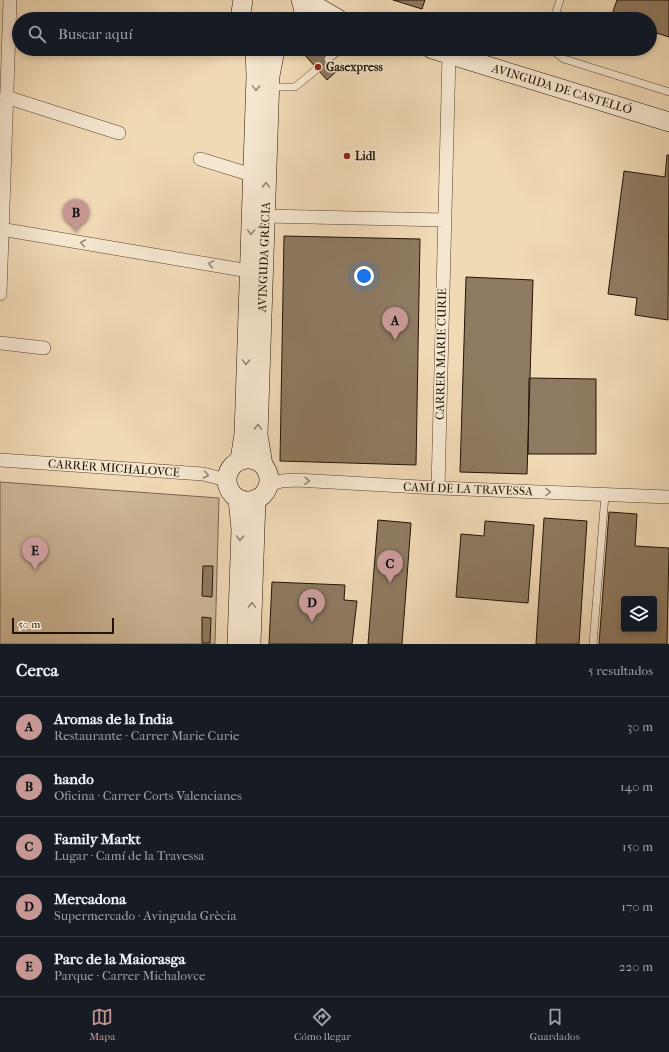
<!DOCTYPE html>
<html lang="es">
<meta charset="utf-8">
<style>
body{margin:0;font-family:"IM FELL French Canon",serif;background:#20242c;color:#f1f3f6}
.controls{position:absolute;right:12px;bottom:12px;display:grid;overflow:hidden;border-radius:4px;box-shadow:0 2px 6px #0003}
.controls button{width:36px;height:36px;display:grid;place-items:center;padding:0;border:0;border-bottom:1px solid #363941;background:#171b24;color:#f1f3f6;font:20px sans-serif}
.scale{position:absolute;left:12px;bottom:10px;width:102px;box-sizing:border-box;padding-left:4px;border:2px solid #231304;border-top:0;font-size:11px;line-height:14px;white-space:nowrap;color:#231304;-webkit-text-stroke:3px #f5e6cf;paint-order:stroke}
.you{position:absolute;left:364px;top:276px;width:14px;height:14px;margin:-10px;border:3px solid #fff;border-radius:50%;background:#1a73e8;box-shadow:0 0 0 6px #1a73e833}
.badge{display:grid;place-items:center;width:26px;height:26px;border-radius:50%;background:#c59692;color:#111;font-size:13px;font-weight:700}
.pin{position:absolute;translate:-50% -33px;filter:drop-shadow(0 1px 2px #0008)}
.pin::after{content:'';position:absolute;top:21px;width:14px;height:12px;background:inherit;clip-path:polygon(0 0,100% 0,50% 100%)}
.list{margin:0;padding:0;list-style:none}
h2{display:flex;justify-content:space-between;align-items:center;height:52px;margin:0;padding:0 16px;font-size:17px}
h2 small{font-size:13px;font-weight:400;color:#9ea1a6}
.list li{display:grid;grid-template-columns:26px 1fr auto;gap:12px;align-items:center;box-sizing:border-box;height:60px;padding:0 16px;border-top:1px solid #363941}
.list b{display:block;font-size:15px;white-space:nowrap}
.list p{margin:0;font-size:13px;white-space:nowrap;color:#9ea1a6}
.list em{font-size:13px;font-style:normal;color:#9ea1a6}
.icon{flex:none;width:22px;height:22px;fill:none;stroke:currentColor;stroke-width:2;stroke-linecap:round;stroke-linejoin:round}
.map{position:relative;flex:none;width:669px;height:644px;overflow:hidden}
.search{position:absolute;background:#171b24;box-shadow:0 2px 6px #0003;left:12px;right:12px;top:12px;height:44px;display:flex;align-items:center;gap:10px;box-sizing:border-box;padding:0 14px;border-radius:22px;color:#9ea1a6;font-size:15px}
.sheet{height:352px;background:#171b24}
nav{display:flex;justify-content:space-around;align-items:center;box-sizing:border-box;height:56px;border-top:1px solid #363941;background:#171b24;font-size:11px;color:#9ea1a6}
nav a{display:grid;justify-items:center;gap:2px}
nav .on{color:#c59692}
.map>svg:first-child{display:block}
.green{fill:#cdb797;stroke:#78654e}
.building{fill:#8e7a60;stroke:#231304;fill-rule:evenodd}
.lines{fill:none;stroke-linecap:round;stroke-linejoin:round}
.service-casing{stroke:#564430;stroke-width:8}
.minor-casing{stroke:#564430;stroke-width:14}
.secondary-casing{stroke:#231304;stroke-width:20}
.service{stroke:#f5e6cf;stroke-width:7}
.minor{stroke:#f5e6cf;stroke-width:13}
.secondary{stroke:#f5e6cf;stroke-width:19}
.oneway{stroke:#968774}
.poi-dot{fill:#8f2418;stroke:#f5e6cf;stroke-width:1.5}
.labels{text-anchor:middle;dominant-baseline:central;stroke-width:3;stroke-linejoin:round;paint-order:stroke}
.poi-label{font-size:12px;font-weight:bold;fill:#231304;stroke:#f5e6cf;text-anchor:start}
.street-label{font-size:12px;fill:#231304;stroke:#f5e6cf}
</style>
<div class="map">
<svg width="669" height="644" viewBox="0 0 669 644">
<rect width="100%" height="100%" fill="#f0d9b5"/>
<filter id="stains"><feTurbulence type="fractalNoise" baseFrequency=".005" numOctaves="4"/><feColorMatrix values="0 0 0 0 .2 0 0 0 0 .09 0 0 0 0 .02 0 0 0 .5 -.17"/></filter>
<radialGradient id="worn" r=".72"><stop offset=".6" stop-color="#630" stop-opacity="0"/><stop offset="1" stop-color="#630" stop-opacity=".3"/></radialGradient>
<!-- green -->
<path class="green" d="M0,482L219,498L215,644H0Z"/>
<!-- building -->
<path class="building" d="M393,0H425L422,9Z
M617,0H669V37L650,31V19H616L611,17Z
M308,49H319L338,70L327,80L303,53Z
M667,155H669L668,320L635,315L637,298L608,294L624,171L665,177Z
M284,236L420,239L416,465L280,461Z
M466,277L533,280L527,474L460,472Z
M529,378L596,379V454H528Z
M609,512L637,514L635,546L669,548L667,644H599ZM624,599H654V629H624Z
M544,518L587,521L579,644H536Z
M378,520L411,523L402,644H368Z
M485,521L534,525L528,603L456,597L461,534L484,536Z
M203,566H213L212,597L202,596Z
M272,582L345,585L344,600L357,601L352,644H269Z
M202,617L211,618L210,643H202Z"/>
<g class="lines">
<defs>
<path id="service" d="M554,19L560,0
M551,49L564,59L669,92
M328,59L341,49
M271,87H295L317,69
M593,644L605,495"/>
<path id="minor" d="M6,97L119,133
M200,159L252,175
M265,216L444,220
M0,229L249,271
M0,294L10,0
M0,343L44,348
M0,460L203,474L227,480
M268,485L281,481L296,480L438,488L669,497
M438,488L449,54"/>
<path id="secondary" d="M301,0L303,6V19
M305,0L338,19
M242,19L241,12L243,0
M432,49L669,122
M227 480a21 21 0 1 1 42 0a21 21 0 1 1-42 0Z
M240,460L244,434L256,76L255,49
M263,465L258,435L270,76L275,49
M237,644L241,529L238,499
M251,644L256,499"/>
</defs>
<!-- service casing -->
<use href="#service" class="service-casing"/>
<!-- minor casing -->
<use href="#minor" class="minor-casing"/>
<!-- secondary casing -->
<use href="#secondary" class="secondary-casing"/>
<!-- service -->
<use href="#service" class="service"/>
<!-- minor -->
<use href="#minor" class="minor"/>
<!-- secondary -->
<use href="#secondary" class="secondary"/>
</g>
<!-- one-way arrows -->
<defs><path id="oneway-chevron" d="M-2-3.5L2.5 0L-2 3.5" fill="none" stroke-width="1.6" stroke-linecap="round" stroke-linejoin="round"/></defs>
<g class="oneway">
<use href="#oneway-chevron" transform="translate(256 88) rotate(92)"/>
<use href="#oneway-chevron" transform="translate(266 185) rotate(-88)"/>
<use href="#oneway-chevron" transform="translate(251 232) rotate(92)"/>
<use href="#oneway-chevron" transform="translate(83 243) rotate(-170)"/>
<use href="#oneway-chevron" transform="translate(211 264) rotate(-170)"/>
<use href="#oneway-chevron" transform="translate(246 362) rotate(92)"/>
<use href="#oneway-chevron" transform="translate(258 427) rotate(-88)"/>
<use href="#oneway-chevron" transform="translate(206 475) rotate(12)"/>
<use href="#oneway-chevron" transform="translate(307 481) rotate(3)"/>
<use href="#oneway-chevron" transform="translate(548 492) rotate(2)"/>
<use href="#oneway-chevron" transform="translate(240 538) rotate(92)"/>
<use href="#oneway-chevron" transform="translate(252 605) rotate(-88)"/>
</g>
<!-- markers -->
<g class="poi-dot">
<circle cx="318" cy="67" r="4"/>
<circle cx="347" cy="156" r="4"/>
</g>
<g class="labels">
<!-- poi labels -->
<g class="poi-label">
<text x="326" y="67">Gasexpress</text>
<text x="355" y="156">Lidl</text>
</g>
<!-- street labels -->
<g class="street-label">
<text transform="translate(562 89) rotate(17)">AVINGUDA DE CASTELLÓ</text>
<text transform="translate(264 257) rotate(-88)">AVINGUDA GRÈCIA</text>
<text transform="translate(441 354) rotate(-89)">CARRER MARIE CURIE</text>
<text transform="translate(114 468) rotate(4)">CARRER MICHALOVCE</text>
<text transform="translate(468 489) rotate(2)">CAMÍ DE LA TRAVESSA</text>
</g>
</g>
<rect width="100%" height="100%" filter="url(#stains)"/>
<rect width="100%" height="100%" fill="url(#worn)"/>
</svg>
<div class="controls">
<button><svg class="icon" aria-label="layers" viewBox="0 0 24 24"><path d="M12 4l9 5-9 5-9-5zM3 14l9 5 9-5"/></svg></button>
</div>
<div class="scale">50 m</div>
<div class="you"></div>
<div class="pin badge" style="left:395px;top:340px">A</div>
<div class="pin badge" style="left:76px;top:232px">B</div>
<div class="pin badge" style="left:390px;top:583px">C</div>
<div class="pin badge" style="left:312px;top:622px">D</div>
<div class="pin badge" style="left:35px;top:570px">E</div>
<div class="search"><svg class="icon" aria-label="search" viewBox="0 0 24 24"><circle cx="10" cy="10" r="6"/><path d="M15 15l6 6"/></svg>Buscar aquí</div>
</div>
<section class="sheet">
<h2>Cerca<small>5 resultados</small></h2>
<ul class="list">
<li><span class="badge">A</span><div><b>Aromas de la India</b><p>Restaurante · Carrer Marie Curie</p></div><em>30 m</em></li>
<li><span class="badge">B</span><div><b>hando</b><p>Oficina · Carrer Corts Valencianes</p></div><em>140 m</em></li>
<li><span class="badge">C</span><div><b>Family Markt</b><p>Lugar · Camí de la Travessa</p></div><em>150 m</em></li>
<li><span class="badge">D</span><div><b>Mercadona</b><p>Supermercado · Avinguda Grècia</p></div><em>170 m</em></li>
<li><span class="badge">E</span><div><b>Parc de la Maiorasga</b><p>Parque · Carrer Michalovce</p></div><em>220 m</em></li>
</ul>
</section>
<nav>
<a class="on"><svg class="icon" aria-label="map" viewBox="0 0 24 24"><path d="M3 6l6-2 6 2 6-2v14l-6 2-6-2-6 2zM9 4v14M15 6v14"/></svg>Mapa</a>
<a><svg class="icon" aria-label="directions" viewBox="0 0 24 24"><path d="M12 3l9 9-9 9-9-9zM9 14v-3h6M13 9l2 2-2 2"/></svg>Cómo llegar</a>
<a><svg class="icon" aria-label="saved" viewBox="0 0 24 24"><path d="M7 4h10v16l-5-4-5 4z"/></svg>Guardados</a>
</nav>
